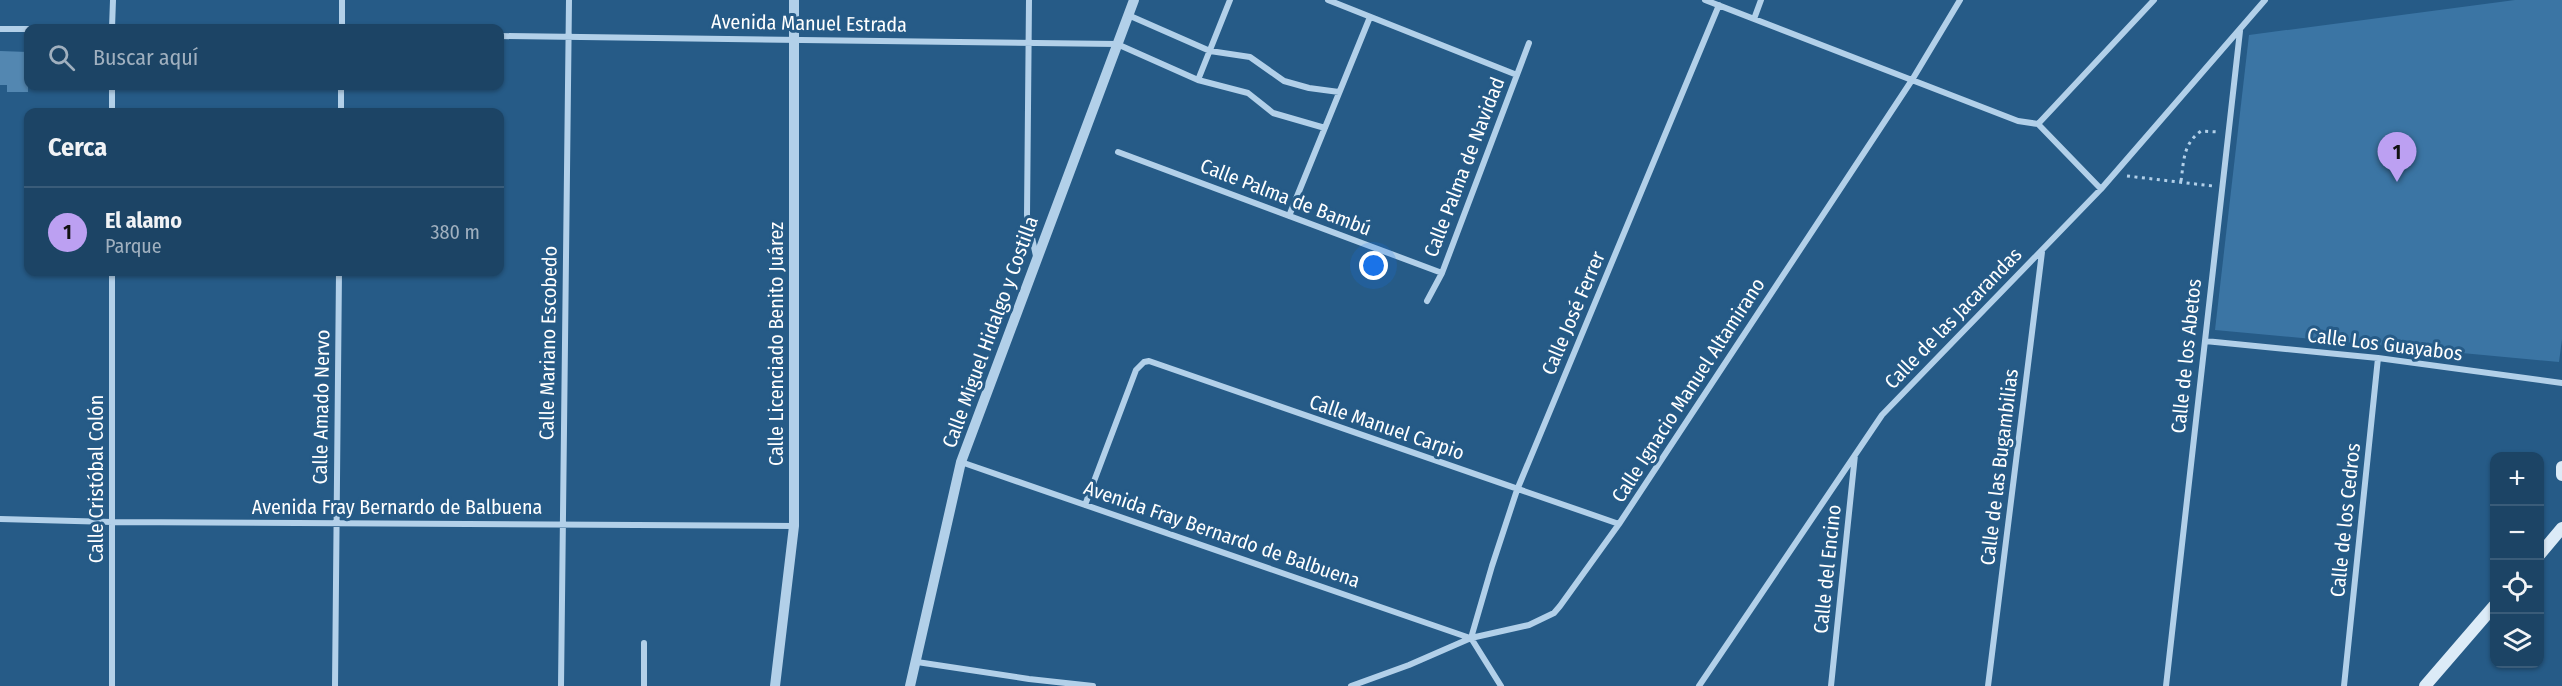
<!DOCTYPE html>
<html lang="es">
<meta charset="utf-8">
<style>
body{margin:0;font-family:"Fira Sans Condensed",sans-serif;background:#294e6e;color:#f1f3f6}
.controls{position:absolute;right:18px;bottom:18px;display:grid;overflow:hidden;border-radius:12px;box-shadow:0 2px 4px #0004}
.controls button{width:54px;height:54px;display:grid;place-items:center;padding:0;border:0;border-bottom:2px solid #3a5c79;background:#1c4465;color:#f1f3f6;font:30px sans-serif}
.you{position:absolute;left:1374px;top:266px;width:21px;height:21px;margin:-15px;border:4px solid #fff;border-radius:50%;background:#1a73e8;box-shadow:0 0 0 9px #1a73e833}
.badge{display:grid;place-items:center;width:39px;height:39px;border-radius:50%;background:#bca0f2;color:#111;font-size:20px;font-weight:700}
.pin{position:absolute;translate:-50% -50px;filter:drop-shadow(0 2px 3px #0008)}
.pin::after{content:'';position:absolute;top:32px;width:21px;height:18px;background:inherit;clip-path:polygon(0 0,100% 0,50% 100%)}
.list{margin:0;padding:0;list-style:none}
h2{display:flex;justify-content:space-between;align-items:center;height:78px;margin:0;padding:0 24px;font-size:26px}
h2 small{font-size:20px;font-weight:400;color:#a0b0bf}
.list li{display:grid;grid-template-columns:39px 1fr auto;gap:18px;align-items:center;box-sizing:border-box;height:90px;padding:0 24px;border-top:2px solid #3a5c79}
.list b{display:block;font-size:22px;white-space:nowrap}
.list p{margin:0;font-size:20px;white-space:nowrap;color:#a0b0bf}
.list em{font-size:20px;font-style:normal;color:#a0b0bf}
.icon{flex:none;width:33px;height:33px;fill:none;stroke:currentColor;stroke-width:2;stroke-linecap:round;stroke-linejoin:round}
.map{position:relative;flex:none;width:2562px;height:686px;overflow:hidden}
.search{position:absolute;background:#1c4465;box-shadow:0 2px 4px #0004;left:24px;top:24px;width:480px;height:66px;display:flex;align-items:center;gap:15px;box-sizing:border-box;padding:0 21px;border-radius:12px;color:#a0b0bf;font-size:22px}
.panel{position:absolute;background:#1c4465;box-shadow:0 2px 4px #0004;left:24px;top:108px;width:480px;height:168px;border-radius:12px}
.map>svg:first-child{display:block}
.green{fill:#3b75a4}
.building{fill:#5387b1}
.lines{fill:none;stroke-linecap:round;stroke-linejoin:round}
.path{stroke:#b2d0e9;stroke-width:3;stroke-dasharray:3 4.5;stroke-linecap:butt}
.minor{stroke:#b2d0e9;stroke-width:6}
.tertiary{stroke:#b2d0e9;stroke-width:10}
.secondary{stroke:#dcebf7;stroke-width:12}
.labels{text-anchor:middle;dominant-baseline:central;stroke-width:6;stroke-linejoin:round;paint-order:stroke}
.street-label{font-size:20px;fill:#fff;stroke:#265b87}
</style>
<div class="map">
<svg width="2562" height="686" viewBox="0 0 2562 686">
<rect width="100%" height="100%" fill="#265b87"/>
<!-- green -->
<path class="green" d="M2515,0H2562V339L2559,362L2215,330L2249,35Z"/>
<!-- building -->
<path class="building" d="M0,51L28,52V92H7V85H0Z"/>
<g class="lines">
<!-- path -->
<path class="path" d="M2127,176L2213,186
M2181,181C2184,160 2183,144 2201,131L2218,132"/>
<!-- minor -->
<path class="minor" d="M1029,0L1027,215L1036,256
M1328,0L1517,75
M1705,0L2018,121L2038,124L2101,189
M1128,15L1210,51L1250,57L1284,81L1309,88L1339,92
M1754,19L1761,0
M112,28L113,0
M342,28V0
M0,29H28
M500,36L1117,44L1198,80L1248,93L1273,113L1325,128
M1198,80L1230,0
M112,112V86
M341,112V86
M2038,124L2154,0
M1118,152L1442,273
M1289,216L1370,17
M1427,301L1442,273L1529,43
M2205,341L2378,358L2562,383
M961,462L1470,638
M1085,505L1136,370L1144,362L1149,361L1619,524
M0,519L112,522L794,526
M1471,638L1492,566L1517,490L1719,5
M1471,638L1501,686
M917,662L1029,679L1093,686
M112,686V272
M335,686L339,272
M561,686L569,0
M644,686V643
M1351,686L1409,665L1471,638L1529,625L1554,613L1560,606L1619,524L1912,80L1960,0
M1699,686L1882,415L2101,189L2265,0
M1831,686L1855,455
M1988,686L2042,252
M2166,686L2240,31
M2344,686L2378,358"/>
<!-- tertiary -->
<path class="tertiary" d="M775,686L794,526V0
M910,686L961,462L1134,0"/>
<!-- secondary -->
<path class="secondary" d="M2562,467V475
M2540,554L2562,528
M2425,686L2494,606"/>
</g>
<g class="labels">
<!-- street labels -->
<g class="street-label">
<text transform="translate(809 23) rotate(1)">Avenida Manuel Estrada</text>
<text transform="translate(1464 167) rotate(-69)">Calle Palma de Navidad</text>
<text transform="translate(1286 197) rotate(21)">Calle Palma de Bambú</text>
<text transform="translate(1573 313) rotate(-67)">Calle José Ferrer</text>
<text transform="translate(1953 318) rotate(-46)">Calle de las Jacarandas</text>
<text transform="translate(990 332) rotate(-70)">Calle Miguel Hidalgo y Costilla</text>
<text transform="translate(548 343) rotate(-89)">Calle Mariano Escobedo</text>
<text transform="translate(776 344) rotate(-90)">Calle Licenciado Benito Juárez</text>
<text transform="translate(2385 344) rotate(7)">Calle Los Guayabos</text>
<text transform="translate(2186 356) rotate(-84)">Calle de los Abetos</text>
<text transform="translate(1688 390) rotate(-57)">Calle Ignacio Manuel Altamirano</text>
<text transform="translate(321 407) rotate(-89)">Calle Amado Nervo</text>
<text transform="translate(1387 427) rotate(19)">Calle Manuel Carpio</text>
<text transform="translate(1999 467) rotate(-83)">Calle de las Bugambilias</text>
<text transform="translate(96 479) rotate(-90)">Calle Cristóbal Colón</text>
<text x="397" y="507">Avenida Fray Bernardo de Balbuena</text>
<text transform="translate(2345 520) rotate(-84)">Calle de los Cedros</text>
<text transform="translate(1222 534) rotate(19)">Avenida Fray Bernardo de Balbuena</text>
<text transform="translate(1827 569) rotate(-84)">Calle del Encino</text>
</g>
</g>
</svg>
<div class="controls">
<button>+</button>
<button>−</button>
<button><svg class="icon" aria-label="locate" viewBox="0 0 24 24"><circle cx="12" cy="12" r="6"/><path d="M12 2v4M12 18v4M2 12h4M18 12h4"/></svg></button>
<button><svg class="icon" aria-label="layers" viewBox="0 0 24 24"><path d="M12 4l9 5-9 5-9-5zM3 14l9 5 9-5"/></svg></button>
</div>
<div class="you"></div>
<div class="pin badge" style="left:2397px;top:182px">1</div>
<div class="search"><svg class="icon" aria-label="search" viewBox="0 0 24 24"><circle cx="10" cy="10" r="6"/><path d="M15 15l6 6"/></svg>Buscar aquí</div>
<section class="panel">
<h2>Cerca<small></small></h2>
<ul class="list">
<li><span class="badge">1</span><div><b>El alamo</b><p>Parque</p></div><em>380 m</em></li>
</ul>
</section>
</div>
